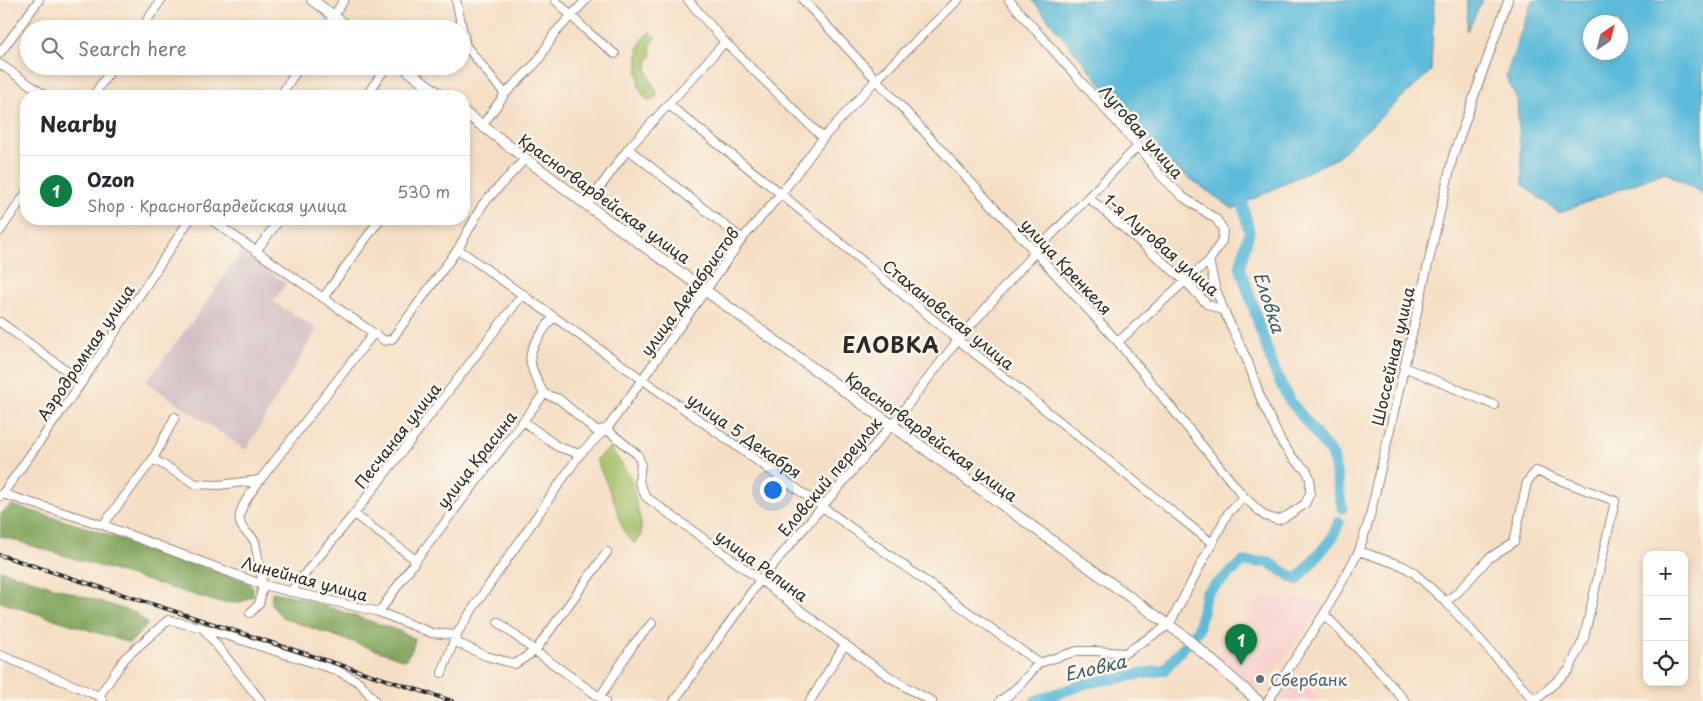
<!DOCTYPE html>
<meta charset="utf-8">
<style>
body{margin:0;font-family:"Playpen Sans",sans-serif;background:#f7f7f7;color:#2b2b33}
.controls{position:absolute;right:15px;bottom:15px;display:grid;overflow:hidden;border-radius:10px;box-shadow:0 2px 8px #0003}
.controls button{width:45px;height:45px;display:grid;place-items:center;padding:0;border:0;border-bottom:1px solid #e1e1e2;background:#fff;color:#2b2b33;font:25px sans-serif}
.compass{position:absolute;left:1583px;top:15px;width:45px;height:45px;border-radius:50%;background:#fff;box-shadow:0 2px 8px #0003;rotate:35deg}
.you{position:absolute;left:772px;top:489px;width:18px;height:18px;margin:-12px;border:4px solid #fff;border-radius:50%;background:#1a73e8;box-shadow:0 0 0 8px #1a73e833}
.badge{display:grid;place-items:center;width:32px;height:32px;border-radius:50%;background:#0b8043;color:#fff;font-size:16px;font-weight:700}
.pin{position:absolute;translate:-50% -41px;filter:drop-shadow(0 1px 2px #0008)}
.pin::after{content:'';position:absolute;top:26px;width:18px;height:15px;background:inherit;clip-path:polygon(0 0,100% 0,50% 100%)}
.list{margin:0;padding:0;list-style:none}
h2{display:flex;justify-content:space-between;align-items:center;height:65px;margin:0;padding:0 20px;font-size:21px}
h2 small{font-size:16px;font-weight:400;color:#7c7c81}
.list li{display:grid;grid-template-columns:32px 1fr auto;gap:15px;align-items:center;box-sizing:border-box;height:70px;padding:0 20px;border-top:1px solid #e1e1e2}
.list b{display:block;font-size:19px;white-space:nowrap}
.list p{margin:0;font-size:16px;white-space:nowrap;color:#7c7c81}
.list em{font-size:16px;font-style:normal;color:#7c7c81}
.icon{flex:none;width:28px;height:28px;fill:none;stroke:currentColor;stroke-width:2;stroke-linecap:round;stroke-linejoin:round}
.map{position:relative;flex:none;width:1703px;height:701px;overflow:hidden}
.search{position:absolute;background:#fff;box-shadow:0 2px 8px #0003;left:20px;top:20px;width:450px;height:55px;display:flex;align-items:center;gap:12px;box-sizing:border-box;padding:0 18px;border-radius:28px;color:#7c7c81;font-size:19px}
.panel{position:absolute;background:#fff;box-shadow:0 2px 8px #0003;left:20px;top:90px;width:450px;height:135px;border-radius:20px}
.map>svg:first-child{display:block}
.built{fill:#f7d0cb}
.industrial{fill:#d2bec2}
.green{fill:#a1bf66;stroke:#667548}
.forest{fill:#80a65b;stroke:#566843}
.water{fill:#5bbbda;stroke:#437382;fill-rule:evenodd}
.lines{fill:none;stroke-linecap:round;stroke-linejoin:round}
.river{stroke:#5bbbda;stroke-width:11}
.minor-casing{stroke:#908578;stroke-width:10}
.major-casing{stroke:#908578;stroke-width:12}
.minor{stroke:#fff;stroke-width:8}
.major{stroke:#fff;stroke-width:10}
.rail-casing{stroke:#2b2b2b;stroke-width:4}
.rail{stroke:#fbf7ec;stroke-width:2;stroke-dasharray:5.5;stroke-linecap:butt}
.service-dot{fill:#5c6f8a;stroke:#fbf7ec;stroke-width:2}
.labels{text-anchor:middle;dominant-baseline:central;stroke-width:5;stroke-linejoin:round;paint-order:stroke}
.street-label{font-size:16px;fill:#2b2b2b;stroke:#fbf7ec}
.service-label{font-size:16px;fill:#4e5e75;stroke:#fbf7ec;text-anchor:start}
.water-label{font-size:18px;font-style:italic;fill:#3c5d68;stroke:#fbf7ec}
.district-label{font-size:21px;font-weight:bold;letter-spacing:1px;fill:#2b2b2b;stroke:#fbf7ec}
</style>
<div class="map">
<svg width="1703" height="701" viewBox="0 0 1703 701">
<rect width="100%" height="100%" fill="#fbf7ec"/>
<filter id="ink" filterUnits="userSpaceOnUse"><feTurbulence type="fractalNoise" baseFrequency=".02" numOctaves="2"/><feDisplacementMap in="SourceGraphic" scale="10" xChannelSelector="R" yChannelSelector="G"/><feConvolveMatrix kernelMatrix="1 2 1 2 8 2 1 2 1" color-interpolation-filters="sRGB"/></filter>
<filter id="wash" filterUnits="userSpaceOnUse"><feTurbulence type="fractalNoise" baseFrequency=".0096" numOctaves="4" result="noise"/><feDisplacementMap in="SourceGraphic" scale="20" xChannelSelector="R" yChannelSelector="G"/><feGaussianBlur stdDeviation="1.12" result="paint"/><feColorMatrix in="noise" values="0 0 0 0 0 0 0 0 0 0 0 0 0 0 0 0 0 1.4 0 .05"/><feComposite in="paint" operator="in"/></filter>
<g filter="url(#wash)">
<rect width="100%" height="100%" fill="#f5dfc4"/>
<!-- built -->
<path class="built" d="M898,367L919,382L894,415L872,399Z
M1261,596L1311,598L1322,606L1258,692L1214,659Z
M1296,674L1321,701H1281Z"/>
<!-- industrial -->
<path class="industrial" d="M241,252L286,284L273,302L317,329L246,450L146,382L195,318Z"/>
<!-- green -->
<path class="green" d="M650,32L655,37L650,47L652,55C641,67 651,80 657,92L656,98L650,101L645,98L638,85C640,80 639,78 638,73C637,69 639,65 638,61C636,49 640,40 650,32Z
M610,448L630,476L641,523V535L634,544L623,530L614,501L596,459Z"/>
<!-- forest -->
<path class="forest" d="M12,505L88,528L245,581L253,587V596L239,603L217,602L0,536L1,514Z
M0,570L136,613L148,624L130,643L0,602Z
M272,592L302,598L399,631L415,639L412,650L405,660L283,618L271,604Z"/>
<!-- water -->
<path class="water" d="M1032,0H1434L1431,71L1336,158L1233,209L1165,161Z
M1468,0H1483L1467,31Z
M1532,0H1703V194L1665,172L1559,213L1523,185L1517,99L1506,76ZM1620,22V52H1590V22Z"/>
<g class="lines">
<!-- river -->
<path class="river" d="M1240,190L1249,232L1240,267L1273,367L1288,398L1333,456L1342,508
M1035,701L1087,683L1164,670L1198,630L1206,593L1243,562H1268L1297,580L1332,538L1339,522"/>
</g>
</g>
<g filter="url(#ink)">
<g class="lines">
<defs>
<path id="minor" d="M456,0L466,46L505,94
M555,0L589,33L615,54
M688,0L725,42L823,138
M803,0L1118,342L1244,497L1265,516L1278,520L1287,516L1305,504L1310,493V479L1307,471L1293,458L1282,443L1262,402L1248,362L1224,311L1207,304L1185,281L1088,197
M1009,0L1138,146L1161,176L1183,197L1216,219L1223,229L1222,241L1209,261L1215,287L1224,311
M141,29L161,0
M325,29L344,0
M0,53L39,0
M0,64L46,96
M93,96L114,66
M280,96L300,66
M366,96L387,66
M669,105L781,194L958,340L1213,544
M482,126L505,94L538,61L554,34L586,0
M628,149L742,239
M587,205L628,149L725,42
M210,219L385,341L392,339L458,249L483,204L525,159
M0,231L26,193
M458,249L821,506L1039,663
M256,251L280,219
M323,298L380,219
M0,322L82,382
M1118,342L1185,281L1209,261
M1404,367L1494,405
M544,394L559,399L595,430L606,429L638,455L641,464L639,482L646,497C697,534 749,571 800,610C842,642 884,678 932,701
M523,421L558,447L580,454
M153,459L196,484L219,485L260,480C252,492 233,513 242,527C246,534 252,535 255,542L263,585L259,604L250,613
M260,480L373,334
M3,494L103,525L263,585L379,612L432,633L456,635L458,643L486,656L515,664L535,651L605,701
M1,496L82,382L190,219
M354,514L416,560
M103,525L153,459L175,417
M1359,551L1403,566L1413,572L1446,602L1535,701
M290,592L354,514L523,294
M1446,602L1459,591L1489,558L1514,542L1527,482L1536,471L1615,501L1584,638L1569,670L1535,701
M379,612L416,560L544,394C522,353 528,353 553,317
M1324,614L1377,669L1405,701
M498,622L535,651L607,552
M203,628L336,670L359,682L375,701
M0,655L99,696L103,701
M1039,663L1077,651H1094L1125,653L1169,625L1228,513L1244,497
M442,673L456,635L474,607L580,454L609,426L742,239L781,194L823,138L876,80L958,0
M99,696L125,658L168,620L203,628L261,701
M600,697L633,645L652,623
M674,701L760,580L895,421L958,340L1035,252L1138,146
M810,701L845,644
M1000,701C1016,691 1027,677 1039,663
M1268,701L1324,614L1359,551L1369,520L1453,156L1508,0"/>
<path id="major" d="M312,0L351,29
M402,66L442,96
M464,112L587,205L1184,636L1258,701"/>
</defs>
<!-- minor casing -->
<use href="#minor" class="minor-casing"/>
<!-- major casing -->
<use href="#major" class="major-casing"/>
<!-- minor -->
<use href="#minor" class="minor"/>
<!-- major -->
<use href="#major" class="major"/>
<defs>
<path id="rail" d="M0,555L452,701"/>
</defs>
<!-- rail casing -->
<use href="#rail" class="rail-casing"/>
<!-- rail -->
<use href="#rail" class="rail"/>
</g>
</g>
<!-- markers -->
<circle class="service-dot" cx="1260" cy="679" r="5"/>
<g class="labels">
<!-- street labels -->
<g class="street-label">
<text transform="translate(1142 131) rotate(49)">Луговая улица</text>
<text transform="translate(605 198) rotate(36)">Красногвардейская улица</text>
<text transform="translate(1162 244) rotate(41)">1-я Луговая улица</text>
<text transform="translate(1067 266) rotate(47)">улица Кренкеля</text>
<text transform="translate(689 291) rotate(-54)">улица Декабристов</text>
<text transform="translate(949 314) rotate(39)">Стахановская улица</text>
<text transform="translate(85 352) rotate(-56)">Аэродромная улица</text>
<text transform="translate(1392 356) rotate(-77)">Шоссейная улица</text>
<text transform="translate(397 435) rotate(-52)">Песчаная улица</text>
<text transform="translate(745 435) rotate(35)">улица 5 Декабря</text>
<text transform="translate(932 436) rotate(36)">Красногвардейская улица</text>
<text transform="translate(476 459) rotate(-52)">улица Красина</text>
<text transform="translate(829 476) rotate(-50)">Еловский переулок</text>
<text transform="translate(762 565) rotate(36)">улица Репина</text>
<text transform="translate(305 578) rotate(15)">Линейная улица</text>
</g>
<!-- service labels -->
<g class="service-label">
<text x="1270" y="679">Сбербанк</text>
</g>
<!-- water labels -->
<g class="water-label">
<text transform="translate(1270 302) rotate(72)">Еловка</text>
<text transform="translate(1095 667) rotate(-13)">Еловка</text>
</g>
<!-- district labels -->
<g class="district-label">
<text x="891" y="344">ЕЛОВКА</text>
</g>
</g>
</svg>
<div class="controls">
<button>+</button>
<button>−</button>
<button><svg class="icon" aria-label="locate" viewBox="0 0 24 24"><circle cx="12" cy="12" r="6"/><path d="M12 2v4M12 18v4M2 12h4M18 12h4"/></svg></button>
</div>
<svg class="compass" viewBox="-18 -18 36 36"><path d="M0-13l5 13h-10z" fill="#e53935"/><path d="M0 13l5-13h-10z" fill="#7c7c81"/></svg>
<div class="you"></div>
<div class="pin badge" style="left:1241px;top:665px">1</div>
<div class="search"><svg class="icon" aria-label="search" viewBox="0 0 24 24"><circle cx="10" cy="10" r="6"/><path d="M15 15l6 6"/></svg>Search here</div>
<section class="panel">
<h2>Nearby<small></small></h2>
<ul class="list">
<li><span class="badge">1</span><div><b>Ozon</b><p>Shop · Красногвардейская улица</p></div><em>530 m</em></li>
</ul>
</section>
</div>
